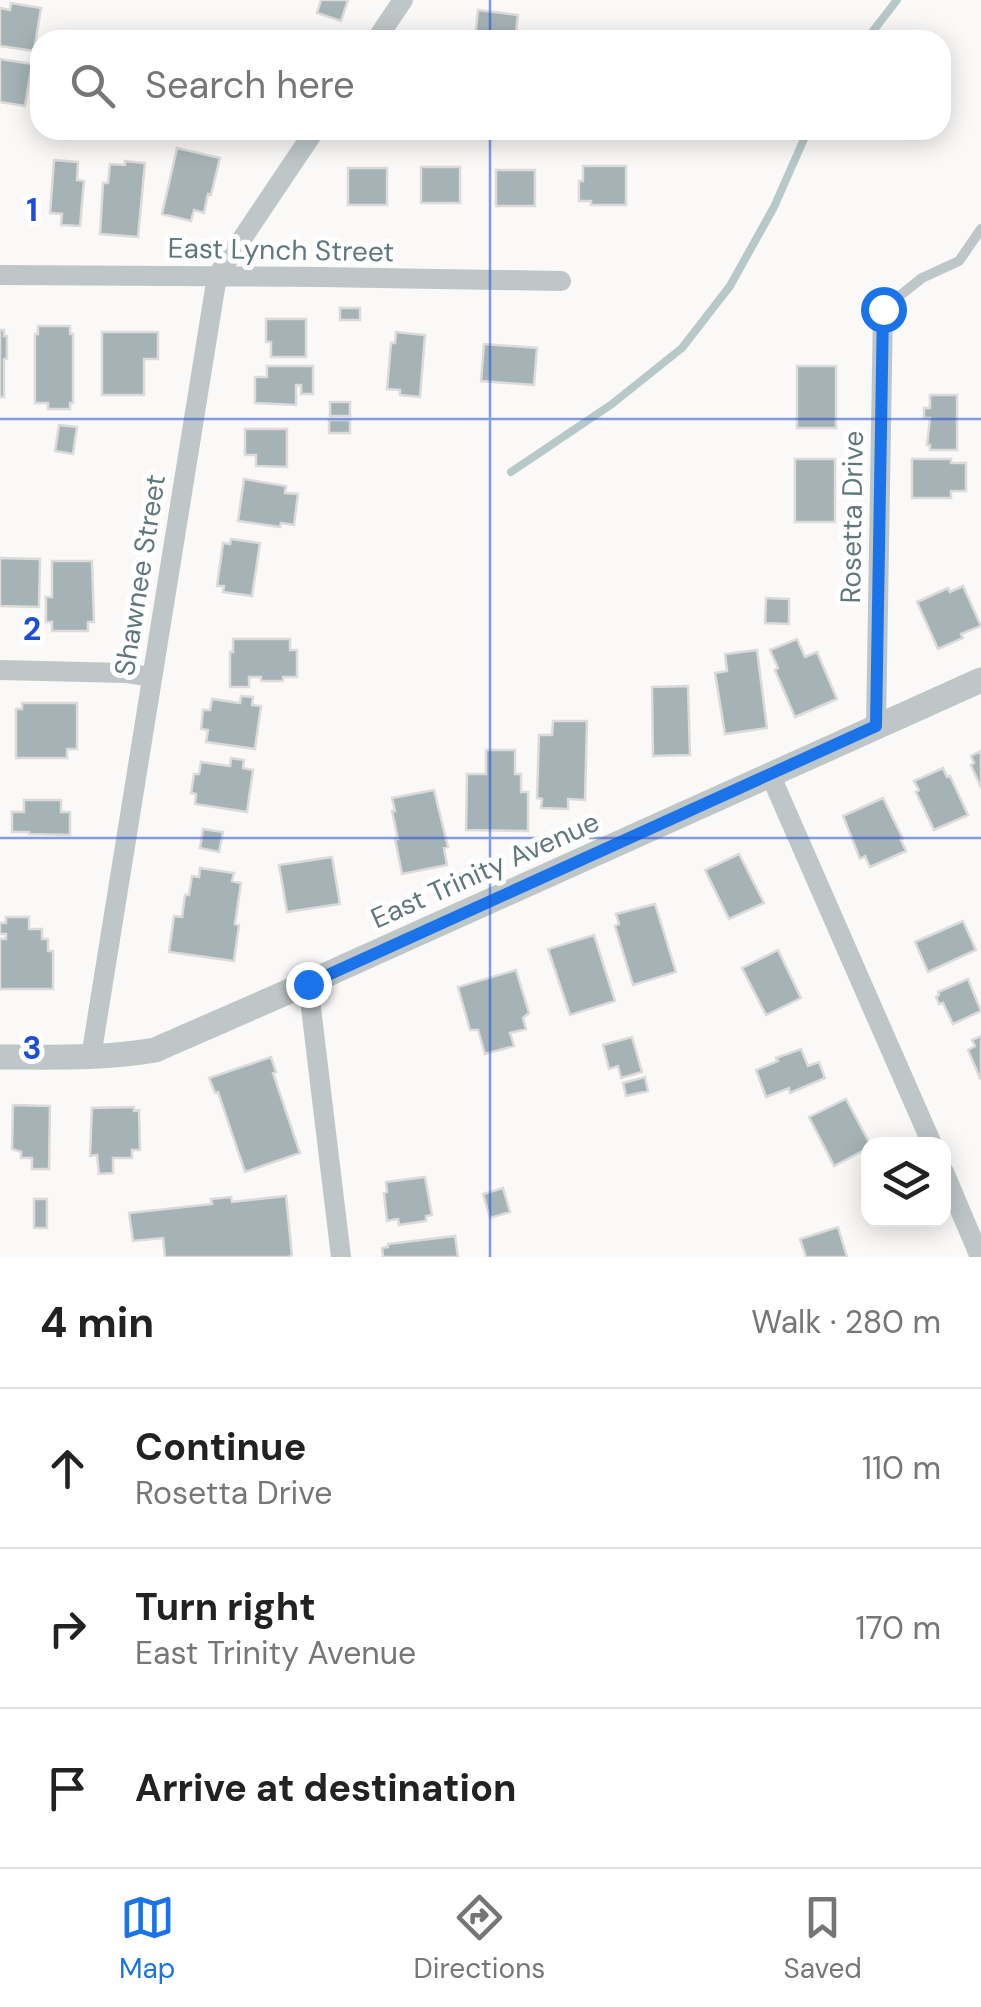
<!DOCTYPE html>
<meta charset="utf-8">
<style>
body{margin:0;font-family:"DM Sans",sans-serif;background:#f6f6f6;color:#222}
.controls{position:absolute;right:30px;bottom:30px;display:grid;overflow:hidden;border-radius:20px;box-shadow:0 5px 25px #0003}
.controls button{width:90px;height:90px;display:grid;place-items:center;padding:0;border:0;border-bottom:2px solid #e0e0e0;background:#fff;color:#222;font:50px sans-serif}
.stop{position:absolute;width:30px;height:30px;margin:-22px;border:8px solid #1a73e8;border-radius:50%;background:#fff}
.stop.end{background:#1a73e8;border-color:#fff;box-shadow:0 2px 10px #0008}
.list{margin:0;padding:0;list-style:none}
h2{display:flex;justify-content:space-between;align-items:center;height:130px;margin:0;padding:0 40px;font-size:42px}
h2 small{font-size:32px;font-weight:400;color:#767676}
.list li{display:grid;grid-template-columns:65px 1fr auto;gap:30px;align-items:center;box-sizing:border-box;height:160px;padding:0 40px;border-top:2px solid #e0e0e0}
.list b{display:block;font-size:38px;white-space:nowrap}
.list p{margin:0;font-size:32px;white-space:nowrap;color:#767676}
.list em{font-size:32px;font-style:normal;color:#767676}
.icon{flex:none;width:55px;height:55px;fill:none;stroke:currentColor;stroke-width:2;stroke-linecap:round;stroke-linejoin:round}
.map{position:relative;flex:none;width:981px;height:1257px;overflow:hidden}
.search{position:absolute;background:#fff;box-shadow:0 5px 25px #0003;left:30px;right:30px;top:30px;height:110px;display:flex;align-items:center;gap:25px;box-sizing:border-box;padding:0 35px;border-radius:30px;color:#767676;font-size:38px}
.sheet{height:610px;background:#fff}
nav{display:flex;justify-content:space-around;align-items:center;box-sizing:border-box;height:140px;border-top:2px solid #e0e0e0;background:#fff;font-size:28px;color:#767676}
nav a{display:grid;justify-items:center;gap:5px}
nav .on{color:#1a73e8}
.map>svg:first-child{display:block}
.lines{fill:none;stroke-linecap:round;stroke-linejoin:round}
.stream{stroke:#b6c8c8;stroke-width:8}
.building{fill:#a5b3b6;stroke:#dcdbda;stroke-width:2.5}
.service{stroke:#bec6c8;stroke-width:10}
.minor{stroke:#bec6c8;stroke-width:20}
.tertiary{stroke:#bec6c8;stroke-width:25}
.route{stroke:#1a73e8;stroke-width:12}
.grid{fill:none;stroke:#1d4ed8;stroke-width:2.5;stroke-opacity:0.55}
.labels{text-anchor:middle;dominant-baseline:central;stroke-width:10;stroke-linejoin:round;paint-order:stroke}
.street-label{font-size:28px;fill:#60787d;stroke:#fff}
.grid-label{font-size:32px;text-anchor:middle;font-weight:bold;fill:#1d4ed8;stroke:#fff;stroke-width:10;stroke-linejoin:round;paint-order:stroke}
</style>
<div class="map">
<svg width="981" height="1257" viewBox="0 0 981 1257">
<rect width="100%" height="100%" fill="#faf9f8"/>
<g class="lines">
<!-- stream -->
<path class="stream" d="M866,40L897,0
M511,472L612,404L682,348L730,286L774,207L808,130"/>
</g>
<!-- building -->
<path class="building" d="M321,0H348L341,21L317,13Z
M11,3L41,8L34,51L0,46V8L10,10Z
M478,10L518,15L515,40H475Z
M0,59L32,64L25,106L0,102Z
M177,148L220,158L211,195L208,194L204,213L194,210L191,221L162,214Z
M54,160L78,162L77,180L84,181L80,226L61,225L62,214L50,213Z
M125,161L145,163L138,237L100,234L103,183H108L110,164L125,165Z
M583,166H626V205H591V201H579V181H583Z
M421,167H460V203H421Z
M348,168H387V205H348Z
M496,170H535V206H496Z
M340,308H360V320H340Z
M266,319H306V357H271V342H266Z
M38,326H70V334H73V403H70V409H48V403H35V334H38Z
M0,330H4V336H7V359H4V397H0Z
M102,332H158V359H144V395H102Z
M396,332L425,335L420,397L400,395V390L387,389L391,343H395Z
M484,344L537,348L534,385L481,381Z
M267,366H313V394H301V385H296V405L255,403V377H267Z
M797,366H836V428H797Z
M930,395H957V450H930V445H927L930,418H924V408H930Z
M330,402H350V416H330Z
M329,420H350V433H329Z
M59,425L77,427L73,454L55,451Z
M245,429H287V467L256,466V455H245Z
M795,459H835V522H795Z
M912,459H951V463H966V491H951V498H912Z
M244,479L286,486L285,493L298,494L294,525L281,523L280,527L238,521Z
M231,539L260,543L252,596L223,592L224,586H217L223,543L230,544Z
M0,558L40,559L39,607L0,606Z
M52,561H92L94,622H88V631H52V622H46V597H52Z
M963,586L981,626L961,634L963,638L938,649L917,602L948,588L950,592Z
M766,598L789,599V624L765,623Z
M233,639H290V650H297V677H283V681H261V677H249V687H230V652H233Z
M797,639L805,657L817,652L837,699L795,717L775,670L778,668L770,650Z
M757,650L767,728L725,734L715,673L727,671L725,654Z
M688,686L690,755L653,756L652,687Z
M241,696L253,697L252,705L261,706L255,749L206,742L208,730L201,729L203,710H210L212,699L240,703Z
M22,703H77V749H67V758H16V709H22Z
M553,721H587L585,800L568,799V809L541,808L542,799L537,798L539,735H552Z
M486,750H515V774H521V792H528V831L466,830L467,774H486Z
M981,751V788L971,765L974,763L971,756Z
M231,758L244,760L243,768L253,770L247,812L195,804L196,794L191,793L194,774H199L201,762L230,766Z
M943,768L947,777L950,776L968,815L934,830L916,792L919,790L914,781Z
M434,790L448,847L444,848L447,865L402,874L395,839H398L392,811H395L392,798Z
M883,798L903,839L901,840L906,851L870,867L865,856L860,859L843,816Z
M24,800H61V812H70V835L29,834V832H12V812H24Z
M203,829L223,832L219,852L200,848Z
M739,854L764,903L729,919L705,870Z
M332,857L340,904L287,912L279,865Z
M200,868L234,873L232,881L241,883L235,924L239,925L234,961L169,952L174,916L182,917L185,895H189L192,876L199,877Z
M655,904L676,972L633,985L615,926L619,924L616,914Z
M6,917H29V929H42V939H48V951H53V989H0V939H6V934H0V923H6Z
M963,921L976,950L928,972L915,942Z
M594,935L615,1001L570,1015L548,949Z
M778,950L801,998L766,1015L742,968Z
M516,970L529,1013L523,1018L526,1029L510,1033L514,1046L485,1054L478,1030H470L458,987Z
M968,979L981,1011L953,1024L943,1003L939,1004L936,997L939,995L938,992Z
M981,1036V1077L980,1078L968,1050L975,1046L972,1040Z
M632,1037L642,1072L621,1078L618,1066L609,1069L603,1045Z
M801,1049L808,1066L819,1062L825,1078L790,1093L789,1088L766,1097L756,1070L778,1061L776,1058Z
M271,1057L276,1072L273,1073L300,1153L245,1172L218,1092L215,1093L209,1078Z
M645,1077L648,1091L626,1096L623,1083Z
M846,1099L870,1144L868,1148L834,1166L809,1117Z
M13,1105L50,1106L49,1169H32V1158H21V1152L12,1149Z
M134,1107V1111L139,1110L140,1150H132V1158H113V1173L99,1174L97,1155L90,1156L92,1108Z
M425,1177L432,1215L426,1216V1221L399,1225L398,1219L387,1221L384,1193L387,1192L386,1182Z
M503,1188L510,1212L490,1218L483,1194Z
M286,1196L292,1255L288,1257H165L163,1238L133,1241L129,1213L212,1204L211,1199L231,1197L232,1202Z
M34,1199H47V1228H34Z
M838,1227L847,1257H806L800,1239Z
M455,1236L458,1257H383L382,1248L388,1247V1244Z"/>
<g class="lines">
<!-- service -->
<path class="service" d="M883,309L922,278L959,261L981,229"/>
<!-- minor -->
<path class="minor" d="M376,40L403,0
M0,275L320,277L561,281
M0,670L126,673L151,677
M876,726L883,309
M770,774L932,1144
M308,983L341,1257
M91,1057L217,276L315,130
M944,1172L980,1257"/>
<!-- tertiary -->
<path class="tertiary" d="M0,1057C52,1057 104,1059 155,1050L308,983L981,680"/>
</g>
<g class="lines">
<!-- route -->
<path class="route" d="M308,984L876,726L883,309"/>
</g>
<!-- grid -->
<path class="grid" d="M490,0V40M490,130V1257M0,419H981M0,838H981"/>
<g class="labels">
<!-- street labels -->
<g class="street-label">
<text transform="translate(281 250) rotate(1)">East Lynch Street</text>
<text transform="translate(852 517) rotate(-89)">Rosetta Drive</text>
<text transform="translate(140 575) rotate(-81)">Shawnee Street</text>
<text transform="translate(485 870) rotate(-24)">East Trinity Avenue</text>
</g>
</g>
<g class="grid-label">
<text x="32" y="221">1</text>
<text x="32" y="640">2</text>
<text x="32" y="1059">3</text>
</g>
</svg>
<div class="controls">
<button><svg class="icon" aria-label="layers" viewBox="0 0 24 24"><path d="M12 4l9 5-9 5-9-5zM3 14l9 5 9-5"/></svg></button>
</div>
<div class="stop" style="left:883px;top:309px"></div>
<div class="stop end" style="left:308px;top:984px"></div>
<div class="search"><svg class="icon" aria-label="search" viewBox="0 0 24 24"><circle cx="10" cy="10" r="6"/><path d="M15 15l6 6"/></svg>Search here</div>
</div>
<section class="sheet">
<h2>4 min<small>Walk · 280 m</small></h2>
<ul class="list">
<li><svg class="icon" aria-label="ahead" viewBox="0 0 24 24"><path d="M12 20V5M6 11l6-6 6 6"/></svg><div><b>Continue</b><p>Rosetta Drive</p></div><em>110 m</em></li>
<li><svg class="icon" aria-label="right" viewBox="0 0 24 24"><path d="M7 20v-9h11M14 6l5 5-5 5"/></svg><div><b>Turn right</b><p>East Trinity Avenue</p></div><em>170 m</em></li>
<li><svg class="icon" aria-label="arrive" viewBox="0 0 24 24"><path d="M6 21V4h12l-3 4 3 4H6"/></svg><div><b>Arrive at destination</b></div></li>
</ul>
</section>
<nav>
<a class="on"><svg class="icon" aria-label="map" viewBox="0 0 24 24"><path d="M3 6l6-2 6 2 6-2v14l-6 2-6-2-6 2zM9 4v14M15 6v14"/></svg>Map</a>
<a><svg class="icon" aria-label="directions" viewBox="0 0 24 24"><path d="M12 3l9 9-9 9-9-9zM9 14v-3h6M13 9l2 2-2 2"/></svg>Directions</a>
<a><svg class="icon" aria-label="saved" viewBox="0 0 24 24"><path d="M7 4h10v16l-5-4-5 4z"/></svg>Saved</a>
</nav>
